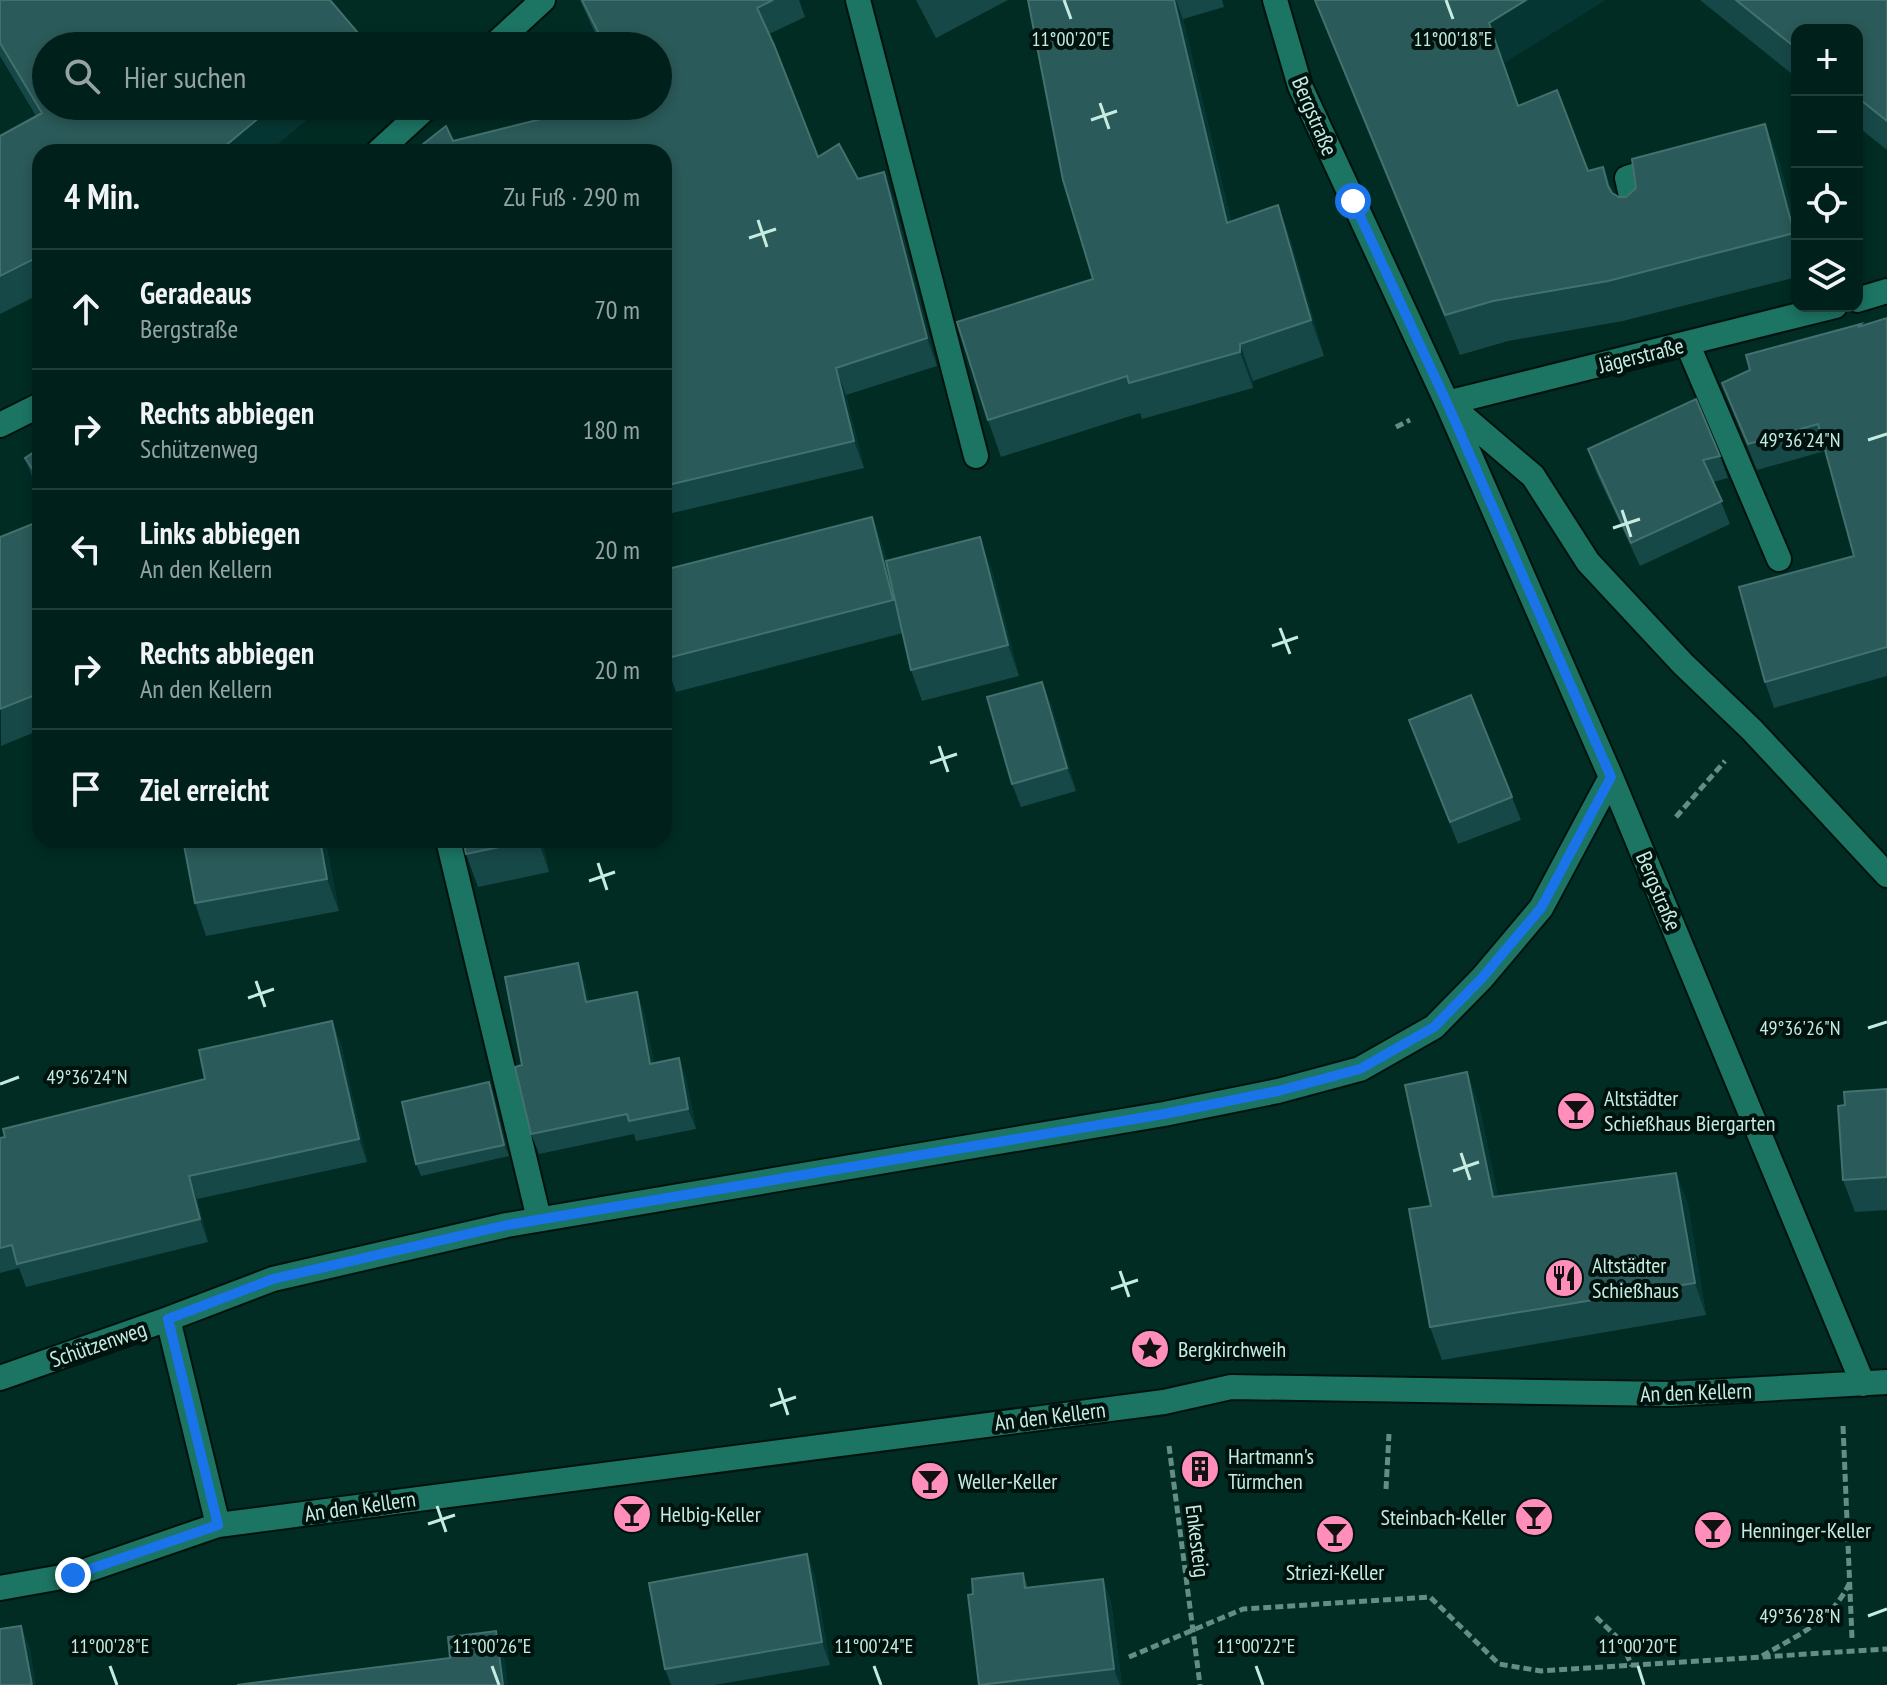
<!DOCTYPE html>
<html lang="de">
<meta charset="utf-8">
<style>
body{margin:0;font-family:"PT Sans Narrow",sans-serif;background:#0e2e28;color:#f1f3f6}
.controls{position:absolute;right:24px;top:24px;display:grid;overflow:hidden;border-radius:16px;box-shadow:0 4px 12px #0003}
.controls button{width:72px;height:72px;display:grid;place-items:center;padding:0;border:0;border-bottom:2px solid #223e3a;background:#00211b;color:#f1f3f6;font:40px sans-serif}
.stop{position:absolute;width:24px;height:24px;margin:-18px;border:6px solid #1a73e8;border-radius:50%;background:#fff}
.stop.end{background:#1a73e8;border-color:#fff;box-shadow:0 2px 8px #0008}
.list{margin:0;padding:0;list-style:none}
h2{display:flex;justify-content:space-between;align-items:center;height:104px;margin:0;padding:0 32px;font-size:34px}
h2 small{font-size:26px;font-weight:400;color:#95a3a3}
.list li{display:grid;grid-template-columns:52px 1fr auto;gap:24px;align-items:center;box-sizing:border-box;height:120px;padding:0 32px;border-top:2px solid #223e3a}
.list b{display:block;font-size:30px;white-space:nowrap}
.list p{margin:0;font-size:26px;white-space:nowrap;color:#95a3a3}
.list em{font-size:26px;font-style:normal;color:#95a3a3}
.icon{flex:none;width:44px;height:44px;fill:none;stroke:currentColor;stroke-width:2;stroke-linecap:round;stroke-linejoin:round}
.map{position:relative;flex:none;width:1887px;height:1685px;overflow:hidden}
.search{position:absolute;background:#00211b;box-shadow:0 4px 12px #0003;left:32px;top:32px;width:640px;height:88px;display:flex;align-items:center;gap:20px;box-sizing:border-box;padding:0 28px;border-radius:44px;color:#95a3a3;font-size:30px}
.panel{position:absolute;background:#00211b;box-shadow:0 4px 12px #0003;left:32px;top:144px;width:640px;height:704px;border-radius:24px}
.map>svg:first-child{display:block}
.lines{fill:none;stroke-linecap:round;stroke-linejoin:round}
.minor-casing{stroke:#00120d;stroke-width:28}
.path{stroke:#648d84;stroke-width:5;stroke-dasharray:8 4;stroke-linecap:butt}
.minor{stroke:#1c7463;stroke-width:24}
.wall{fill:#174848}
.shaded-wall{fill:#063633}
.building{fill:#2a5a59;stroke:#42716e;stroke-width:2}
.route{stroke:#1a73e8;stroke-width:10}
.ticks{fill:none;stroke:#c6ece1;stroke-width:3}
.labels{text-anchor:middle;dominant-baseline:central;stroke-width:8;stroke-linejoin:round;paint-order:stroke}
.street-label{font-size:22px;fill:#c6ece1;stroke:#00120d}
.poi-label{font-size:22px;fill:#c6ece1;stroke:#00120d;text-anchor:start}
.ticks-label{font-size:20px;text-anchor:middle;fill:#c6ece1;stroke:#00120d;stroke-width:8;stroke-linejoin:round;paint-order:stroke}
</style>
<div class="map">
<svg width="1887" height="1685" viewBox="0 0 1887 1685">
<rect width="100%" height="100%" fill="#002c24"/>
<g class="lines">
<defs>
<path id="minor" d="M858,0L976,456
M1275,0L1300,86L1447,403L1611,777L1863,1384
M493,46L543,0
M378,152L428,106
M1637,223L1627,178L1665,166
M1857,300L1887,291
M1687,343L1779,559
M1447,403L1835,306
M1452,407L1533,476L1588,562L1683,664L1752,730L1887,875
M0,425L40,405
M448,840L539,1219
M168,1319L218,1525
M0,1378L168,1319L273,1279L507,1225L1164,1114L1278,1091L1360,1069L1434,1027L1482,978L1541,908L1611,777
M0,1588L73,1575L218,1525L1164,1402L1231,1387L1670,1394L1887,1382"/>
</defs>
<!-- minor casing -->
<use href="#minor" class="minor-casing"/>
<!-- path -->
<path class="path" d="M1396,427L1410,420
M1676,817L1725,761
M1843,1426L1852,1638
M1169,1446L1200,1685
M1386,1489L1389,1434
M1596,1617L1620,1640L1632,1666
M1762,1656C1798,1635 1832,1621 1850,1582
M1129,1657L1243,1609L1430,1597L1499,1664L1541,1671L1887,1649"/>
<!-- minor -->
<use href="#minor" class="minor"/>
</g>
<!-- wall -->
<path class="wall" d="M0,0L46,106H323L268,152H40V294L0,314V136L36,116L0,56Z
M580,0H799L805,17L769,34L818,157L894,200L937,366L846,395L864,468L664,515V152L453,141L658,106V46H601Z
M916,0H1008L936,38Z
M1028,0H1222L1224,7L1183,19L1231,221L1278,205L1291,242L1324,356L1253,381V388L1142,419L1140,413L1001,457L988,420L1093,279Z
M1314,0L1504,63L1519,106L1588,171L1603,167L1613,194L1619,197H1626L1765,124L1780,164L1797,228V277L1623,321L1508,341L1460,355Z
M1700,0H1887V150L1857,126V30H1797V78Z
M1887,318V676L1774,708L1765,682L1854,556L1825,451L1757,470L1732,409L1722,383L1861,324V326Z
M40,448V493L35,485L25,458Z
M1588,449L1720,456L1728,478L1713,482L1730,524L1640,566L1596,472Z
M872,517L887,560L991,567L1019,676L922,701L911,670L903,633L676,692L664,659Z
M40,521V730L1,746L0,537Z
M1051,704L1076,791L1021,807L1012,784Z
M1409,720L1512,797L1521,820L1458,844Z
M183,840H343L326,844L339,911L206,936L195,903Z
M463,840H542L549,872L478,887L466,854Z
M585,983L589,1002L644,1012L654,1063L679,1058L686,1078L696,1129L636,1141L634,1134L539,1154L531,1134L522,1065Z
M332,1021L341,1044L367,1162L197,1199L208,1242L26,1287L19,1268L0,1273V1138L205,1079Z
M489,1082L493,1094L509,1156L421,1176L416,1164Z
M1887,1089V1210L1855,1212L1843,1180L1845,1105Z
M1479,1105L1498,1197L1676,1173L1688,1205L1706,1315L1442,1360L1430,1327L1431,1206Z
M807,1554L815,1577L830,1665L714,1685H671L665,1669Z
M1023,1573L1028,1588L1103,1579L1111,1602L1122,1685H979L973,1594Z"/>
<!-- shaded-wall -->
<path class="shaded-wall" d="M1174,0H1176L1183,19L1240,259L1227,223Z
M1526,0H1606L1504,63L1489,23Z
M359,34L363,46H344Z
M273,106H323L268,152H218Z
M1765,124L1780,164L1797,228V240Z
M1603,167L1618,208L1608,186Z
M884,172L894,200L937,366L927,338Z
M1278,205L1291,242L1324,356L1311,320Z
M1240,344L1253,381V388L1240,352Z
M836,368L846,395L864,468L854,441Z
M872,517L884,549L904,633L893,600Z
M980,537L991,567L1019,676L1008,645Z
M1042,682L1051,704L1076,791L1067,768Z
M320,840H325L326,844L339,911L327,879Z
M538,840H542L549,872Z
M578,963L585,983L593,1023L586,1002Z
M637,992L644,1012L658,1084L650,1064Z
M332,1021L341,1044L367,1162L359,1139Z
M679,1058L686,1078L696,1129L688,1109Z
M1467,1072L1479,1105L1505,1230L1493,1197Z
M489,1082L493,1094L509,1156L504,1145Z
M1676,1173L1688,1205L1706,1315L1695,1283Z
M189,1176L197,1199L208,1242L200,1219Z
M807,1554L815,1577L830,1665L822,1642Z
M1103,1579L1111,1602L1122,1685H1120L1114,1669Z
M21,1626L30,1648L36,1685H32Z
M496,1631L504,1654L508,1685H503Z"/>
<!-- building -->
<path class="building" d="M0,0H330L359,34L344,46H46V106H273L218,152H40V256L0,276V136L42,113L0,43Z
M582,0H773L757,8L774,45L818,157L839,144L858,179L884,172L927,338L836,368L854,441L664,486V152H413L446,126L453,141L593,106H658V46H605Z
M1028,0H1174L1227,223L1278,205L1311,320L1240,344V352L1129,383L1127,376L988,420L957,322L1093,279L1063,180Z
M1315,0H1526L1489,23L1518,106L1557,90L1588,171L1603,167L1608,186L1612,193L1619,197H1626L1636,188L1632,159L1765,124L1794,233L1608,281L1493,301L1445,315Z
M1736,0H1887V121L1857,97V30H1797V49Z
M1887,318V647L1765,682L1739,587L1854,556L1818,424L1748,444L1722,383L1750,370L1746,355L1861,324L1858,327Z
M1696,399L1720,456L1703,460L1722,501L1631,543L1588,449Z
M40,448V480L25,458Z
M872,517L893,600L664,659V570Z
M40,521V693L0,709V537Z
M980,537L1008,645L911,670L886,561Z
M1042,682L1067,768L1012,784L987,697Z
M1471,695L1512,797L1450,822L1409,720Z
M183,840H320L327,879L195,903Z
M463,840H533L466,854Z
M578,963L586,1002L637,992L650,1064L679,1058L688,1109L629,1121L627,1114L531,1134L515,1067L522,1065L505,977Z
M332,1021L359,1139L189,1176L200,1219L17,1264L12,1245L0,1248V1138L5,1137L3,1129L205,1079L199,1050Z
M1467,1072L1493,1197L1676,1173L1695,1283L1430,1327L1409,1209L1431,1206L1405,1085Z
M489,1082L504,1145L416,1164L402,1102Z
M1887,1089V1177L1843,1180L1838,1106L1845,1105L1844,1092Z
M807,1554L822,1642L665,1669L649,1583Z
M1023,1573L1025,1588L1103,1579L1114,1669L979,1685L968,1595L973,1594L972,1579Z
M21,1626L32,1685H0V1629Z
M496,1631L503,1685H237L450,1658L448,1637Z"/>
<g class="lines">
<!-- route -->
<path class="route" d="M73,1575L218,1525L168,1319L273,1279L507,1225L1164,1114L1278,1091L1360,1069L1434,1027L1482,978L1541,908L1611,777L1447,403L1353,201"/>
</g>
<!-- ticks -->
<path class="ticks" d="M1064,0L1071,19M1446,0L1453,19M1100,103L1109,129M1091,120L1117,111M758,220L767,247M749,238L776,229M1868,440L1887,434M1622,510L1631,537M1613,528L1640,519M1280,628L1290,654M1272,646L1298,637M939,746L948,772M930,763L957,754M598,863L607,890M589,881L615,872M256,981L265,1007M248,998L274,989M1868,1028L1887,1022M0,1084L19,1077M1461,1153L1470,1180M1453,1171L1479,1162M1120,1271L1129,1297M1111,1289L1138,1280M779,1388L788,1415M770,1406L796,1397M437,1506L446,1532M428,1524L455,1515M1868,1616L1887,1609M110,1666L117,1685M492,1666L499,1685M874,1666L881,1685M1256,1666L1263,1685M1638,1666L1644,1685"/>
<!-- icons -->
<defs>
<symbol id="bar-disc" viewBox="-11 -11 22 22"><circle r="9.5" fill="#ff8eba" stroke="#00120d"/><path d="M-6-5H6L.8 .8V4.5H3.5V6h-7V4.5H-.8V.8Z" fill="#111"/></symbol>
<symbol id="restaurant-disc" viewBox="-11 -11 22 22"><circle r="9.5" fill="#ff8eba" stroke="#00120d"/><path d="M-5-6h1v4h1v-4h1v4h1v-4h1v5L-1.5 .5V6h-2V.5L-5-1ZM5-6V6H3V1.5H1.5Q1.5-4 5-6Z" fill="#111"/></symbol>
<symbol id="sight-disc" viewBox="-11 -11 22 22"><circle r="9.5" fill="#ff8eba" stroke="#00120d"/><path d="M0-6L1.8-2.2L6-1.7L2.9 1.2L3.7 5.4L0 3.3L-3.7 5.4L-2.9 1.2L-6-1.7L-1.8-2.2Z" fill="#111"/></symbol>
<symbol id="building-disc" viewBox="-11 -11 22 22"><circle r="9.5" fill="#ff8eba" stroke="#00120d"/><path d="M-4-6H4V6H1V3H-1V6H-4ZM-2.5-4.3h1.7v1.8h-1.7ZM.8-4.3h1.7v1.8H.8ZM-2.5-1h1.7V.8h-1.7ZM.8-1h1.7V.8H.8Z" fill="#111"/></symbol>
</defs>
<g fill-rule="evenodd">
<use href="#bar-disc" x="1554" y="1089" width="44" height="44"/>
<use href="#restaurant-disc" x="1542" y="1256" width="44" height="44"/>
<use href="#sight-disc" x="1128" y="1327" width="44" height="44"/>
<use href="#building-disc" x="1178" y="1447" width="44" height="44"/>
<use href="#bar-disc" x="908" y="1459" width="44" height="44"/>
<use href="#bar-disc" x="610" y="1492" width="44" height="44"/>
<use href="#bar-disc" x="1512" y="1495" width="44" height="44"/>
<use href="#bar-disc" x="1691" y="1508" width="44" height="44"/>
<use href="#bar-disc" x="1313" y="1512" width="44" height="44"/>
</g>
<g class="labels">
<!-- street labels -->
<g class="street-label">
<text transform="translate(1315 116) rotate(67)">Bergstraße</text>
<text transform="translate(1641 355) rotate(-14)">Jägerstraße</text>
<text transform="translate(1659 891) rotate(67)">Bergstraße</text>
<text transform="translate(98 1344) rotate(-19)">Schützenweg</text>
<text transform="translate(1696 1392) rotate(-2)">An den Kellern</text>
<text transform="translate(1050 1416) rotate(-7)">An den Kellern</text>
<text transform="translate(360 1506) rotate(-8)">An den Kellern</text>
<text transform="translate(1198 1541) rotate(83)">Enkesteig</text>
</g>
<!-- poi labels -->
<g class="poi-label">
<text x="1604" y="1098">Altstädter<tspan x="1604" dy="25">Schießhaus Biergarten</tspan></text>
<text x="1592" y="1265">Altstädter<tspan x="1592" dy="25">Schießhaus</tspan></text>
<text x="1178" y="1349">Bergkirchweih</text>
<text x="1228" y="1456">Hartmann's<tspan x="1228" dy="25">Türmchen</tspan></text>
<text x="958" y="1481">Weller-Keller</text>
<text x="660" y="1514">Helbig-Keller</text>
<text x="1506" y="1517" text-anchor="end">Steinbach-Keller</text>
<text x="1741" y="1530">Henninger-Keller</text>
<text x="1335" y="1572" text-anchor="middle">Striezi-Keller</text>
</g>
</g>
<g class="ticks-label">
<text x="1071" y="46">11°00'20"E</text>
<text x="1453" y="46">11°00'18"E</text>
<text x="1800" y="447">49°36'24"N</text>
<text x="1800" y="1035">49°36'26"N</text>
<text x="87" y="1084">49°36'24"N</text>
<text x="1800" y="1623">49°36'28"N</text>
<text x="110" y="1653">11°00'28"E</text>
<text x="492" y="1653">11°00'26"E</text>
<text x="874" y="1653">11°00'24"E</text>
<text x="1256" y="1653">11°00'22"E</text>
<text x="1638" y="1653">11°00'20"E</text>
</g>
</svg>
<div class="controls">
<button>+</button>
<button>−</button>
<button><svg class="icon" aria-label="locate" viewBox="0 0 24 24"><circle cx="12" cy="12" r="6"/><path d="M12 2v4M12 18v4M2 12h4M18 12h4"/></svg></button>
<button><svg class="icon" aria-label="layers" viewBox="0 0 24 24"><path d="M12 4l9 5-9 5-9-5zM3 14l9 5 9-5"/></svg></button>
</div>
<div class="stop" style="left:1353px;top:201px"></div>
<div class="stop end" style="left:73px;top:1575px"></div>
<div class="search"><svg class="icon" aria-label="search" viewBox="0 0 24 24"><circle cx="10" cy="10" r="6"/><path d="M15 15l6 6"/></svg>Hier suchen</div>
<section class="panel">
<h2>4 Min.<small>Zu Fuß · 290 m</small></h2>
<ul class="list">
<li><svg class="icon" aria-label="ahead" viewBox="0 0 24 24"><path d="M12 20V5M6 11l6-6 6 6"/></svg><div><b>Geradeaus</b><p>Bergstraße</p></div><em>70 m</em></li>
<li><svg class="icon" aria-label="right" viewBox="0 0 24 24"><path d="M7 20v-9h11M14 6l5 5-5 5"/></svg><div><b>Rechts abbiegen</b><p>Schützenweg</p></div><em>180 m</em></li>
<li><svg class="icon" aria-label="left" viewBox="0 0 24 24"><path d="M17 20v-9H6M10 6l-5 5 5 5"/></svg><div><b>Links abbiegen</b><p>An den Kellern</p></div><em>20 m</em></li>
<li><svg class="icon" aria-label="right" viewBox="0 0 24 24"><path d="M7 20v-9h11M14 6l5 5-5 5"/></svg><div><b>Rechts abbiegen</b><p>An den Kellern</p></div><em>20 m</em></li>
<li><svg class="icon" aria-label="arrive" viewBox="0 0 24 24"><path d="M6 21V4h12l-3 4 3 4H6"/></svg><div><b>Ziel erreicht</b></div></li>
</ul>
</section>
</div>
